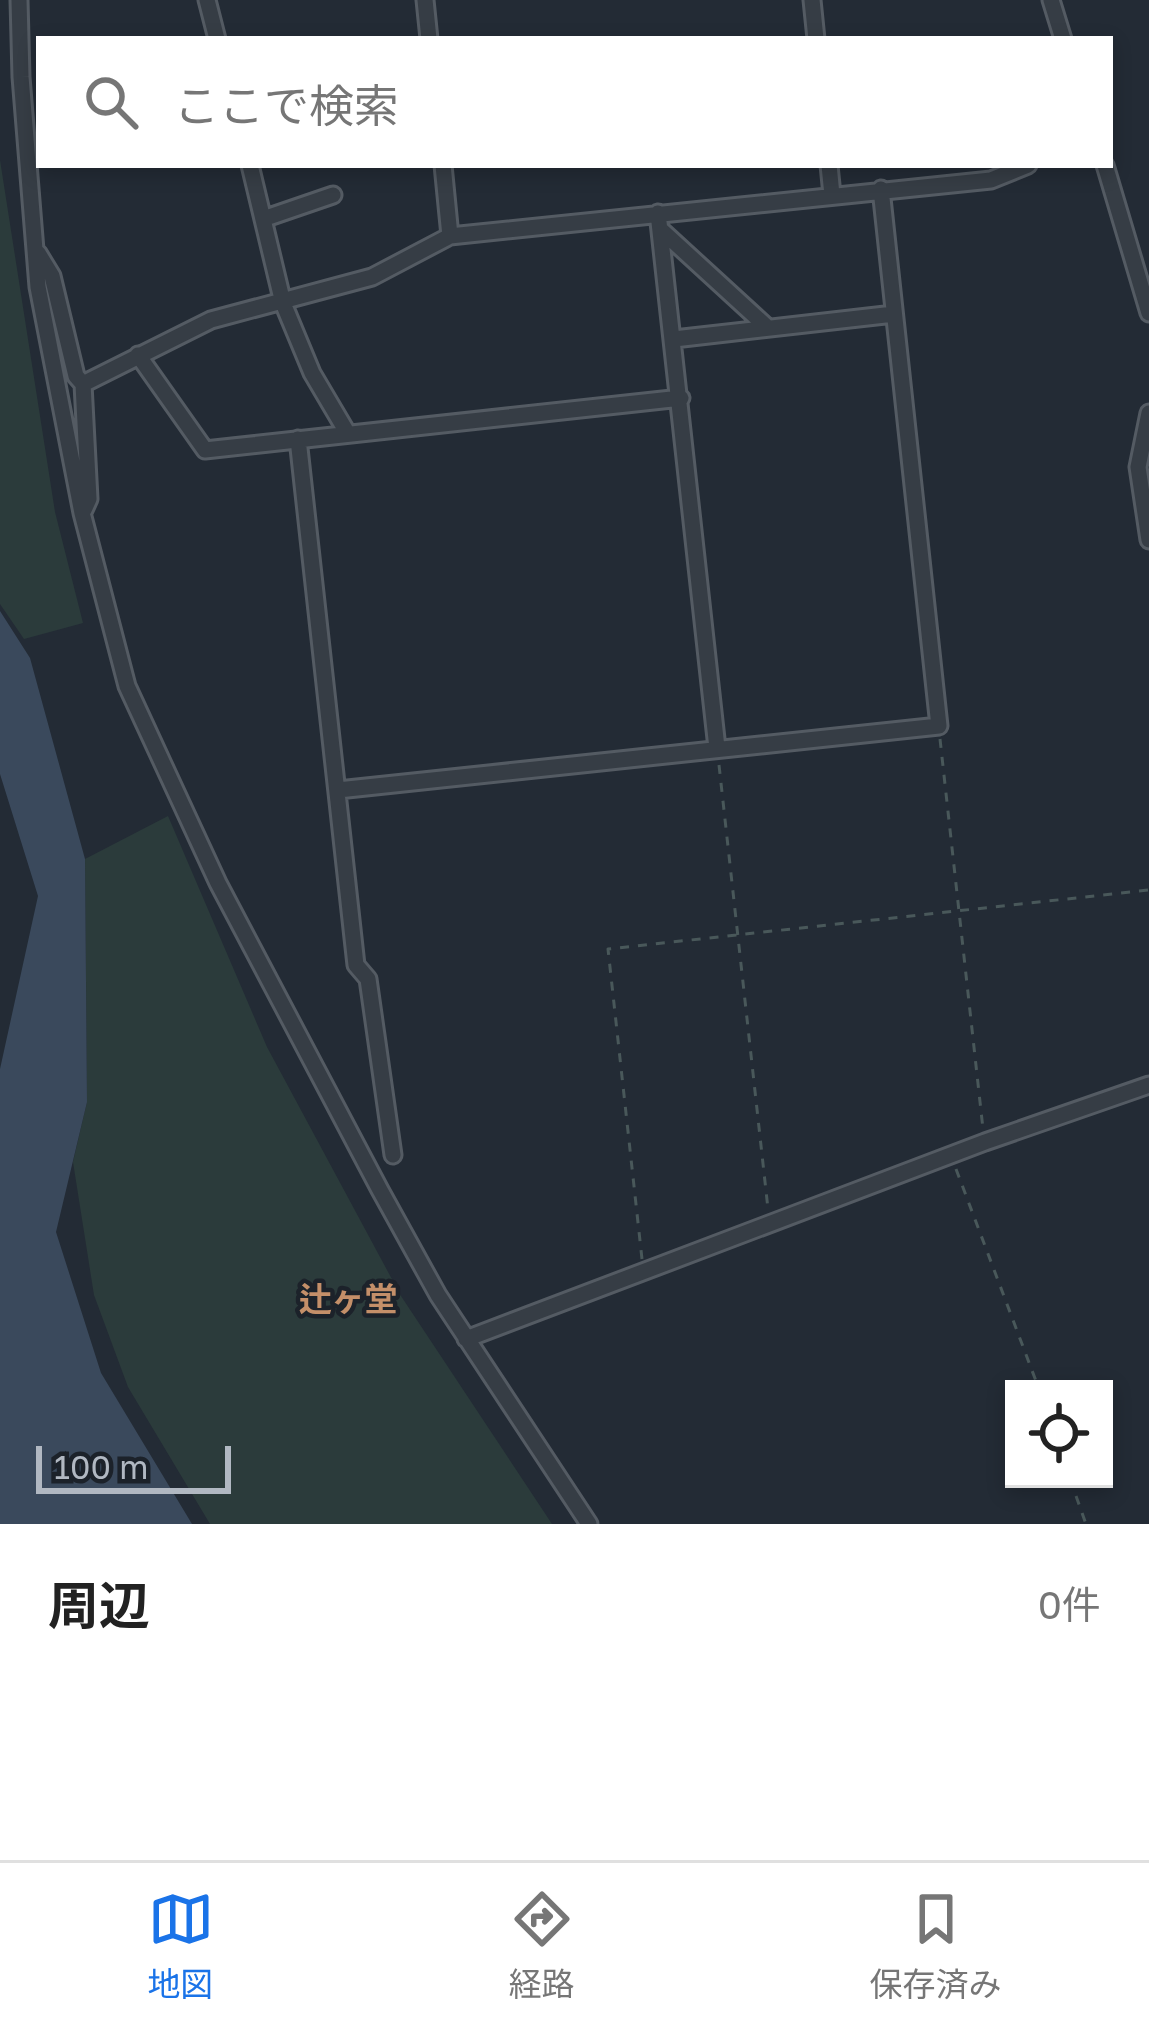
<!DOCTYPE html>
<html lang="ja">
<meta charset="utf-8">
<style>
body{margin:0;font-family:"Golos Text","Noto Sans JP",sans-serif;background:#f2f2f2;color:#222}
.controls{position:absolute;right:36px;bottom:36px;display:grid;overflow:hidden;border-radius:0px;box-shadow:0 6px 18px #0003}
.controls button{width:108px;height:108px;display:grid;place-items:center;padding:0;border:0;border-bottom:3px solid #e0e0e0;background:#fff;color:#222;font:60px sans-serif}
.scale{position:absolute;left:36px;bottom:30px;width:195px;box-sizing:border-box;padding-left:12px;border:6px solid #b1b8c2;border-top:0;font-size:33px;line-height:42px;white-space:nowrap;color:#b1b8c2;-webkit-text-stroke:9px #1c222a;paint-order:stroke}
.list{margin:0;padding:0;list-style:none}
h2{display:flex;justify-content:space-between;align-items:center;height:156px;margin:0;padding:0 48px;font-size:51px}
h2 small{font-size:39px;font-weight:400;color:#767676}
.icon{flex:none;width:66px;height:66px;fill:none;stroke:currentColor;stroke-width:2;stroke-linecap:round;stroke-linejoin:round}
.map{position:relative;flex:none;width:1149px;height:1524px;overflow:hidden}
.search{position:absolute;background:#fff;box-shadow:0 6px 18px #0003;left:36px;right:36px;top:36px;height:132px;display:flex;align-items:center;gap:30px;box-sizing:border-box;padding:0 42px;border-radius:0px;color:#767676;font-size:45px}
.sheet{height:336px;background:#fff}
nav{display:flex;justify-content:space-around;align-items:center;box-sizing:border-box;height:168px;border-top:3px solid #e0e0e0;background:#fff;font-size:33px;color:#767676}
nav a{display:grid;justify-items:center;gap:6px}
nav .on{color:#1a73e8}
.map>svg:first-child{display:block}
.green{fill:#2b3b3b}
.water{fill:#3a495c}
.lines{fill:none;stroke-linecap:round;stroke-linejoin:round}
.minor-casing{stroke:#545b63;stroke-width:21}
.path{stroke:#49585a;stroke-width:3;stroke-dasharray:9 9;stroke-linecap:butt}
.minor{stroke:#363d45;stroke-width:15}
.labels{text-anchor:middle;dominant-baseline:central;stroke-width:9;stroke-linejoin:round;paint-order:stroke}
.neighbourhood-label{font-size:33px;font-weight:bold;fill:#c48f69;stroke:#1c222a}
</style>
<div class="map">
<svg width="1149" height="1524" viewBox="0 0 1149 1524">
<rect width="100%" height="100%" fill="#232b35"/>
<!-- green -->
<path class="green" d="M0,160L55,512L83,623L24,639L0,604Z
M168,816L267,1047L401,1296L552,1524H210L128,1387L94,1295L73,1162L87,1102L85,859Z"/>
<!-- water -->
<path class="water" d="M0,611L30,658L85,859L87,1102L56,1232L101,1373L192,1524H0V1069L38,896L0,774Z"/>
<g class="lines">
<defs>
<path id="minor" d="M19,0L21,77L38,287L82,513L127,686L218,883L380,1190L438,1295L589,1524
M207,0L217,39
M425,0L429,39
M812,0L816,39
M1051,0L1063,39
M250,165L283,303L312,373L348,434
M443,165L450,236
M829,165L832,195
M1105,165L1149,313
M658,213L717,748
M263,219L333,195
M660,229L768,328
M38,253L52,276L76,376L83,384
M674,339L894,314
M138,355L205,450L681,398
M1149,413L1138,467L1149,540
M298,439L356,965L368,979L393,1155
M84,510L89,499L83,384L211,320L372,277L450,236L991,180L1028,165
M338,790L939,726L881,189
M466,1339L985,1142L1149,1085"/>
</defs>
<!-- minor casing -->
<use href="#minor" class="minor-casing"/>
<!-- path -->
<path class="path" d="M940,739L983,1129
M719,765L768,1209
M956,1169L1039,1389
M642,1259L608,949L1149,890
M1070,1479L1086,1524"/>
<!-- minor -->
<use href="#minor" class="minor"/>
</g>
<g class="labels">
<!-- neighbourhood labels -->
<g class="neighbourhood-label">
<text x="348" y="1298">辻ヶ堂</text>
</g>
</g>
</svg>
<div class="controls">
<button><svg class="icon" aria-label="locate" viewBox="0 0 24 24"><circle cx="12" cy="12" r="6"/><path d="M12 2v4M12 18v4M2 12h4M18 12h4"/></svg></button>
</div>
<div class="scale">100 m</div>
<div class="search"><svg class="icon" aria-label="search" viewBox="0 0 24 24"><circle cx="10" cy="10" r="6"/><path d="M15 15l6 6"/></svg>ここで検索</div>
</div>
<section class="sheet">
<h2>周辺<small>0件</small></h2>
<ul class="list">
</ul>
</section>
<nav>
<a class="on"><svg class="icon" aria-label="map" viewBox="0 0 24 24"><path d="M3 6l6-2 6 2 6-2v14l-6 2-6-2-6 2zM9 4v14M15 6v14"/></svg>地図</a>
<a><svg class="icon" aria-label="directions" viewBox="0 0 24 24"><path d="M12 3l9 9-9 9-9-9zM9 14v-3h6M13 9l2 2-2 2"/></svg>経路</a>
<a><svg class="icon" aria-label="saved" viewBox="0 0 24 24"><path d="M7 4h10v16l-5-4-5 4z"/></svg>保存済み</a>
</nav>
